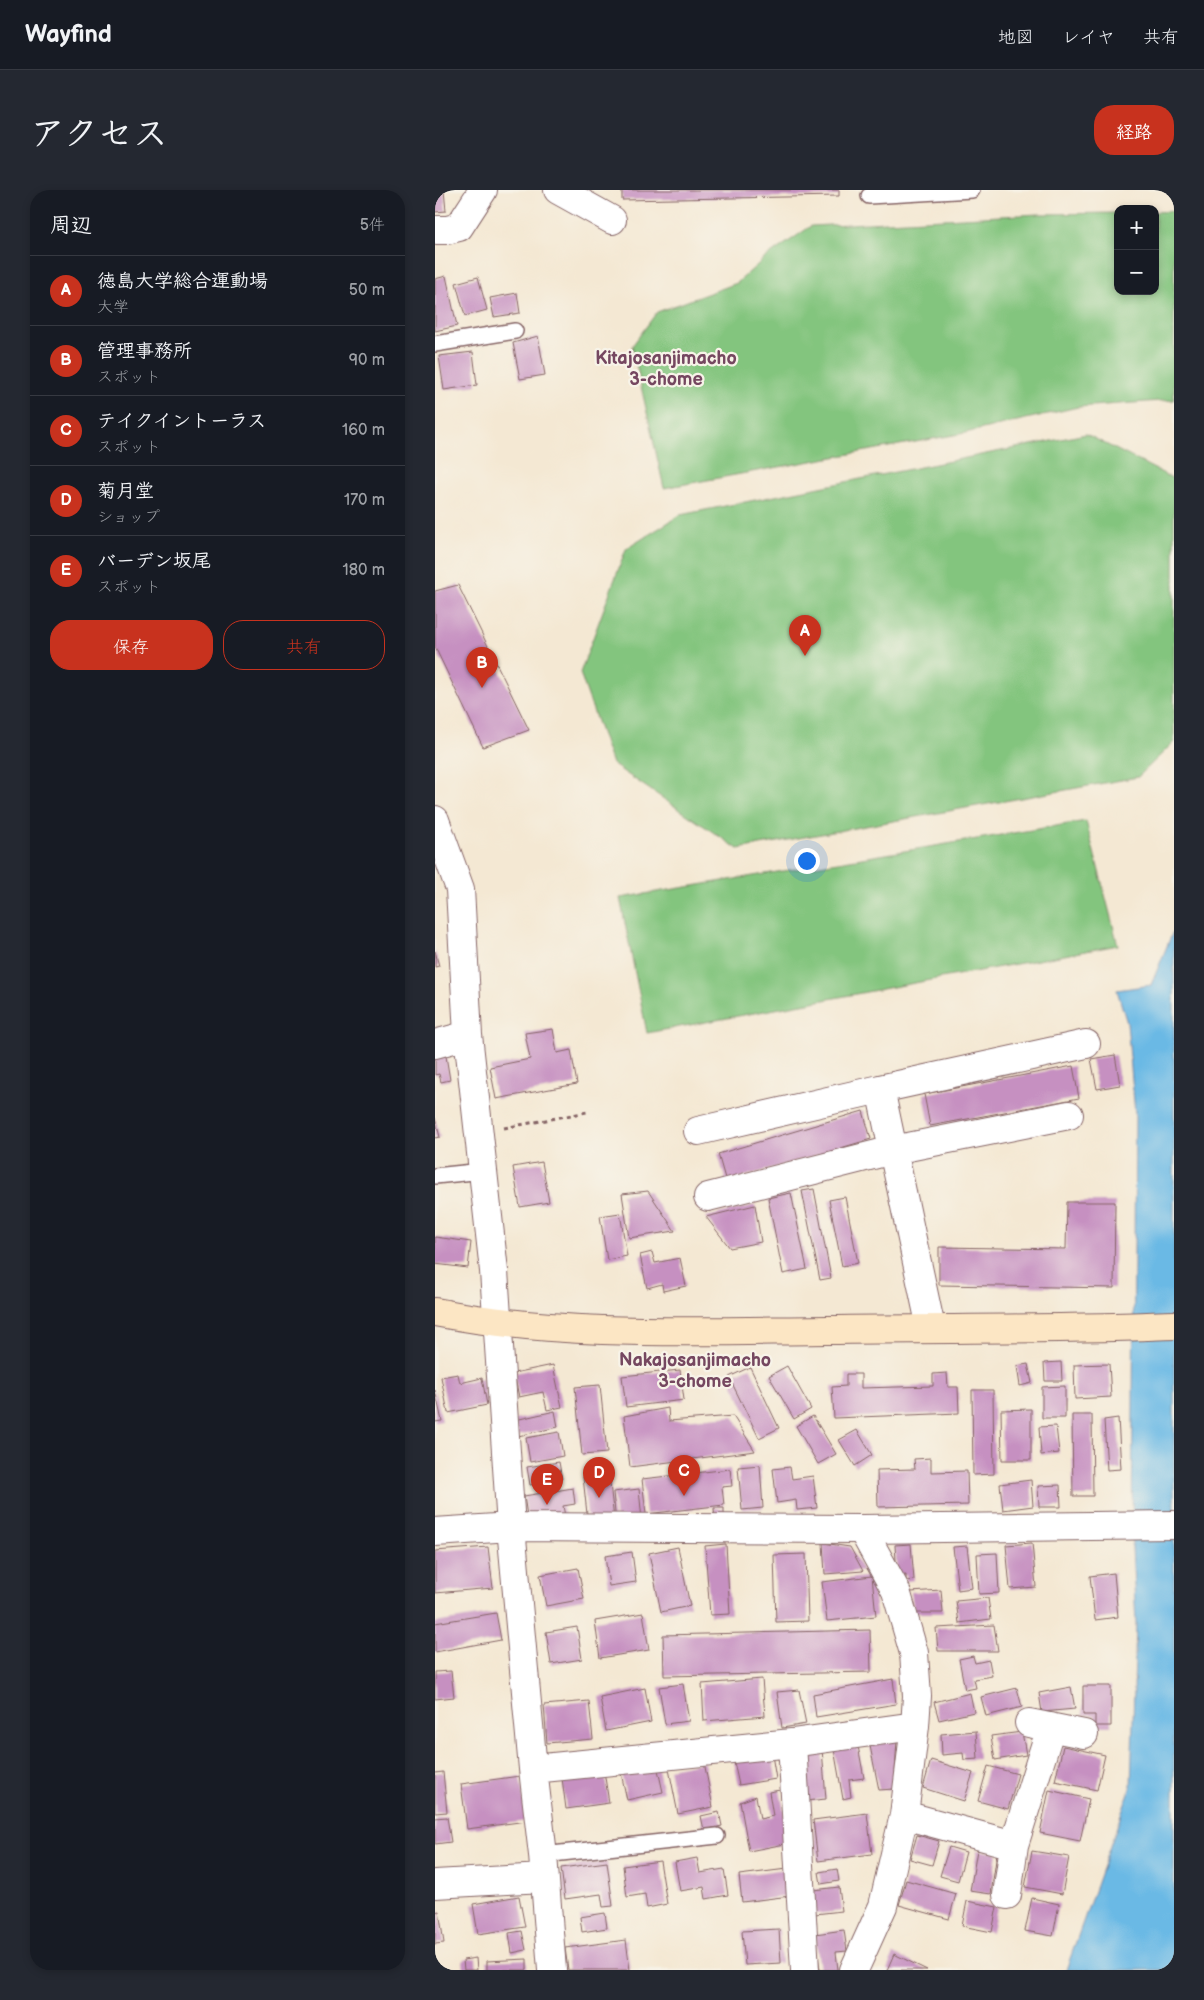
<!DOCTYPE html>
<html lang="ja">
<meta charset="utf-8">
<style>
body{margin:0;font-family:"Balsamiq Sans","Klee One",sans-serif;background:#242831;color:#f1f3f6}
.controls{position:absolute;right:15px;top:15px;display:grid;overflow:hidden;border-radius:10px;box-shadow:0 2px 8px #0003}
.controls button{width:45px;height:45px;display:grid;place-items:center;padding:0;border:0;border-bottom:1px solid #363941;background:#171b24;color:#f1f3f6;font:25px sans-serif}
.you{position:absolute;left:371px;top:670px;width:18px;height:18px;margin:-12px;border:4px solid #fff;border-radius:50%;background:#1a73e8;box-shadow:0 0 0 8px #1a73e833}
.badge{display:grid;place-items:center;width:32px;height:32px;border-radius:50%;background:#c8321e;color:#fff;font-size:16px;font-weight:700}
.pin{position:absolute;translate:-50% -41px;filter:drop-shadow(0 1px 2px #0008)}
.pin::after{content:'';position:absolute;top:26px;width:18px;height:15px;background:inherit;clip-path:polygon(0 0,100% 0,50% 100%)}
.list{margin:0;padding:0;list-style:none}
h2{display:flex;justify-content:space-between;align-items:center;height:65px;margin:0;padding:0 20px;font-size:21px}
h2 small{font-size:16px;font-weight:400;color:#9ea1a6}
.list li{display:grid;grid-template-columns:32px 1fr auto;gap:15px;align-items:center;box-sizing:border-box;height:70px;padding:0 20px;border-top:1px solid #363941}
.list b{display:block;font-size:19px;white-space:nowrap}
.list p{margin:0;font-size:16px;white-space:nowrap;color:#9ea1a6}
.list em{font-size:16px;font-style:normal;color:#9ea1a6}
.actions{display:flex;gap:10px;padding:15px 20px}
.actions a{flex:1;padding:11px 0;border:1px solid #c8321e;border-radius:20px;text-align:center;font-size:18px;color:#c8321e}
.actions .main{background:#c8321e;color:#fff}
.map{position:relative;flex:none;width:739px;height:1780px;overflow:hidden;border-radius:20px}
header{display:flex;align-items:center;gap:30px;box-sizing:border-box;height:70px;padding:0 25px;background:#171b24;border-bottom:1px solid #363941}
header strong{font-size:24px}
nav{display:flex;gap:28px;margin-inline-start:auto;font-size:18px}
.intro{display:flex;align-items:center;justify-content:space-between;box-sizing:border-box;height:120px;padding:0 30px}
h1{margin:0;font-size:35px}
.button{padding:12px 22px;border-radius:20px;background:#c8321e;color:#fff;font-size:18px;font-weight:700}
main{display:flex;gap:30px;padding:0 30px}
aside{flex:1;background:#171b24;border-radius:20px;box-shadow:0 2px 8px #0003}
.map>svg:first-child{display:block}
.green{fill:#83c57e;stroke:#667254}
.water{fill:#6bb9e5;stroke:#5a6c88}
.building{fill:#c690c1}
.lines{fill:none;stroke-linecap:round;stroke-linejoin:round}
.lane-casing{stroke:#866566;stroke-width:18}
.street-casing{stroke:#866566;stroke-width:30}
.secondary-casing{stroke:#866566;stroke-width:30}
.path{stroke:#866566;stroke-width:3;stroke-dasharray:4 4;stroke-linecap:butt}
.lane{stroke:#fff;stroke-width:15}
.street{stroke:#fff;stroke-width:28}
.secondary{stroke:#fce6c4;stroke-width:28}
.labels{text-anchor:middle;dominant-baseline:central;stroke-width:4.5;stroke-linejoin:round;paint-order:stroke}
.neighbourhood-label{font-size:18px;font-weight:bold;fill:#754760;stroke:#f7f3e8}
</style>
<header>
<strong>Wayfind</strong>
<nav><a>地図</a><a>レイヤ</a><a>共有</a></nav>
</header>
<div class="intro"><h1>アクセス</h1><a class="button">経路</a></div>
<main>
<aside>
<h2>周辺<small>5件</small></h2>
<ul class="list">
<li><span class="badge">A</span><div><b>徳島大学総合運動場</b><p>大学</p></div><em>50 m</em></li>
<li><span class="badge">B</span><div><b>管理事務所</b><p>スポット</p></div><em>90 m</em></li>
<li><span class="badge">C</span><div><b>テイクイントーラス</b><p>スポット</p></div><em>160 m</em></li>
<li><span class="badge">D</span><div><b>菊月堂</b><p>ショップ</p></div><em>170 m</em></li>
<li><span class="badge">E</span><div><b>バーデン坂尾</b><p>スポット</p></div><em>180 m</em></li>
</ul>
<div class="actions"><a class="main">保存</a><a>共有</a></div>
</aside>
<div class="map">
<svg width="739" height="1780" viewBox="0 0 739 1780">
<rect width="100%" height="100%" fill="#f7f3e8"/>
<filter id="ink" filterUnits="userSpaceOnUse"><feTurbulence type="fractalNoise" baseFrequency=".02" numOctaves="2"/><feDisplacementMap in="SourceGraphic" scale="10" xChannelSelector="R" yChannelSelector="G"/><feConvolveMatrix kernelMatrix="1 2 1 2 8 2 1 2 1" color-interpolation-filters="sRGB"/></filter>
<filter id="wash" filterUnits="userSpaceOnUse"><feTurbulence type="fractalNoise" baseFrequency=".0096" numOctaves="4" result="noise"/><feDisplacementMap in="SourceGraphic" scale="20" xChannelSelector="R" yChannelSelector="G"/><feGaussianBlur stdDeviation="1.12" result="paint"/><feColorMatrix in="noise" values="0 0 0 0 0 0 0 0 0 0 0 0 0 0 0 0 0 1.4 0 .05"/><feComposite in="paint" operator="in"/></filter>
<g filter="url(#wash)">
<rect width="100%" height="100%" fill="#f4e8d3"/>
<!-- green -->
<path class="green" d="M739,21V210L643,217L530,243L229,298L197,156L222,122L302,93L330,68L376,36L604,24L683,23V101H720V22Z
M651,244L739,289V552L703,587L303,659L177,574L145,483L191,359L245,325Z
M651,631L683,755L212,843L185,708Z"/>
<!-- water -->
<path class="water" d="M739,739V1780H631L696,1597L701,1433L697,1357L700,923L692,833L682,800L716,795Z"/>
<g id="blocks">
<!-- building -->
<path class="building" d="M0,0H9L11,21L0,22Z
M187,0H404V6L187,10Z
M11,86L22,136L0,141V89Z
M43,87L52,120L30,126L21,93Z
M82,103L85,123L59,127L55,108Z
M103,146L110,185L85,189L78,153Z
M38,162L42,195L9,200L4,166Z
M23,395L94,540L48,557L0,457V401Z
M0,761L4,776L0,777Z
M118,839L122,863L136,860L142,894L61,909L55,877L95,869L90,843Z
M680,865L685,895L662,899L656,869Z
M11,866L15,890L6,892L4,884L0,885V868Z
M638,876L644,908L495,936L489,904Z
M428,921L436,949L291,992L283,964Z
M0,928L5,947L0,948Z
M107,972L114,1012L85,1017L78,977Z
M379,999L396,1088L385,1090L367,1001Z
M213,1001L240,1041L194,1048L187,1004Z
M356,1003L372,1079L348,1084L333,1008Z
M410,1007L423,1073L407,1076L394,1010Z
M632,1012H680L679,1098L504,1095V1057L631,1059Z
M320,1015L326,1052L295,1058L271,1027Z
M185,1023L192,1066L172,1070L165,1026Z
M0,1047L36,1052L33,1078L0,1074Z
M217,1062L220,1073L245,1068L251,1096L228,1101L227,1094L212,1098L205,1065Z
M626,1172L627,1191H610L609,1173Z
M593,1174L597,1193L585,1196L582,1176Z
M674,1174L676,1207L640,1209L639,1175Z
M118,1175L127,1217L112,1220L108,1202L84,1207L79,1183Z
M352,1176L376,1219L359,1229L334,1186Z
M315,1177L344,1238L324,1248L294,1187Z
M245,1180L249,1210L191,1217L187,1186Z
M512,1183L513,1197H523L524,1223L399,1228L397,1197L411,1196V1184H426V1198L498,1196V1184Z
M23,1184L25,1193L47,1188L52,1215L13,1223L6,1187Z
M165,1195L172,1263L147,1265L140,1197Z
M630,1196V1228H607V1197Z
M0,1200L7,1231L0,1232Z
M537,1200H558L559,1284L538,1285Z
M233,1218L234,1231L298,1226L320,1261L195,1277L189,1226Z
M596,1219V1270H567L566,1220Z
M120,1221L123,1237L83,1246L80,1230Z
M637,1225H657L658,1306H638Z
M378,1226L401,1264L383,1274L361,1236Z
M683,1228L686,1279L672,1280L669,1230Z
M621,1236L624,1263L606,1265L604,1237Z
M422,1240L437,1265L420,1276L404,1250Z
M124,1242L128,1266L95,1272L91,1248Z
M496,1268V1282L532,1281L533,1315L443,1317L442,1280L480,1279L479,1269Z
M124,1272L127,1289L95,1295L92,1277Z
M325,1275L328,1318L307,1320L303,1277Z
M355,1277L357,1289L378,1286L382,1318L362,1320L361,1310L342,1313L338,1279Z
M295,1279L297,1296L287,1297L289,1315L211,1324L207,1289Z
M174,1284L179,1330L153,1333L148,1287Z
M596,1290L598,1316L568,1320L565,1294Z
M625,1295L626,1317H604L603,1296Z
M138,1298L140,1314L128,1316L130,1326L93,1332L89,1306Z
M204,1299L207,1330L181,1333L178,1302Z
M279,1318H289V1330L280,1331Z
M388,1353L415,1357L428,1381L390,1384Z
M597,1353L601,1397L575,1399L571,1355Z
M291,1354L295,1424L275,1425L270,1356Z
M476,1354L479,1390L471,1391V1385L462,1386L460,1355Z
M532,1356L537,1398L523,1400L518,1357Z
M53,1357L58,1398L0,1403V1361Z
M243,1357L255,1416L226,1422L214,1363Z
M197,1362L201,1392L174,1396L170,1366Z
M562,1363L564,1403L544,1404L542,1364Z
M371,1364L373,1431L341,1432L339,1365Z
M143,1378L149,1409L111,1416L105,1385Z
M679,1383L683,1427L660,1430L655,1386Z
M437,1386L441,1426L392,1431L387,1392Z
M506,1400L508,1423H479L476,1402Z
M553,1408L556,1429L524,1433L521,1411Z
M61,1423L66,1450L0,1462V1433Z
M208,1423L214,1460L165,1468L160,1431Z
M559,1435L563,1461H503L501,1438Z
M142,1437L147,1469L116,1474L111,1442Z
M435,1440L436,1482L229,1486L228,1445Z
M538,1466L540,1473L554,1470L557,1486L539,1489L541,1498L530,1500L524,1469Z
M16,1481L19,1507L0,1509V1482Z
M327,1489L330,1526L269,1531L267,1494Z
M458,1489L461,1514L381,1527L378,1504Z
M248,1494L254,1531L230,1534L224,1497Z
M648,1496H676V1536H660V1525H648Z
M636,1497L640,1519L607,1522L604,1503Z
M210,1498L216,1532L171,1541L165,1507Z
M582,1498L587,1517L551,1526L546,1507Z
M364,1500L371,1534L347,1538L342,1502Z
M535,1503L539,1522L504,1530L499,1512Z
M154,1511L158,1549L112,1553L109,1515Z
M541,1541L543,1569L529,1570L528,1563L507,1565L506,1544Z
M587,1542L591,1565L560,1570L556,1546Z
M462,1549L459,1599L444,1600L435,1556Z
M423,1556L429,1588L414,1590L416,1607L408,1609L399,1559Z
M628,1556L670,1565L662,1600L620,1591Z
M387,1559L391,1609L371,1611L367,1561Z
M337,1565L341,1589L304,1595L299,1572Z
M496,1570L538,1583L529,1611L488,1598Z
M269,1572L278,1617L243,1624L234,1579Z
M222,1575L228,1602L192,1610L186,1583Z
M553,1576L583,1584L573,1619L543,1611Z
M169,1581L174,1613L131,1619L127,1588Z
M8,1582L12,1622L0,1623V1583Z
M85,1586L92,1631L32,1639L26,1594Z
M345,1600L355,1653L314,1661L305,1612L321,1606L325,1629L338,1626L334,1602Z
M614,1600L654,1609L645,1651L605,1643Z
M284,1622L287,1636L269,1640L266,1626Z
M432,1623L437,1664L383,1671L378,1630Z
M12,1627L16,1652L0,1654V1628Z
M482,1645L504,1651L497,1675L475,1669Z
M514,1657L531,1662L523,1691L505,1686Z
M542,1660L562,1663L556,1704L535,1701Z
M597,1661L634,1667L627,1704L590,1697Z
M262,1668L265,1683L289,1679L293,1705L271,1709L269,1697L245,1701L240,1672Z
M225,1671L232,1714L212,1718L210,1704L192,1707L188,1676Z
M172,1672L178,1716L168,1717L166,1704L130,1709L126,1678Z
M352,1679L355,1706L307,1712L304,1685Z
M402,1679L404,1691L386,1694L384,1682Z
M471,1690L521,1704L514,1729L464,1715Z
M404,1697L407,1721L380,1724L378,1700Z
M84,1706L90,1737L43,1744L38,1714Z
M597,1708L624,1714L618,1746L590,1741Z
M532,1711L562,1717L557,1742L527,1736Z
M4,1721L9,1753L0,1754V1722Z
M170,1723L172,1738L147,1742L145,1727Z
M344,1739L346,1773L310,1775L307,1741Z
M409,1740L412,1761L401,1762L403,1780H385L380,1744Z
M87,1741L91,1760L77,1763L74,1743Z
M191,1750L195,1780H133L130,1758Z
M459,1764L492,1780H452Z
M41,1768L42,1780H29L28,1770Z
M92,1769V1780H52V1771Z"/>
</g>
</g>
<g filter="url(#ink)">
<use href="#blocks" fill-opacity="0" stroke="#866566" stroke-width="1"/>
<g class="lines">
<defs>
<path id="lane" d="M434,6L537,0
M0,154L80,141
M0,986L48,981
M108,1665L282,1646"/>
<path id="street" d="M123,0L177,30
M0,40H12L24,37L48,0
M0,630L25,699L33,845L59,1081L76,1337L98,1579L108,1665L117,1780
M0,854L33,845
M263,941L445,899
M273,1007L458,960L634,925
M496,1138L445,899L651,854
M0,1342L76,1337L427,1339L739,1335
M594,1533L649,1544
M357,1553L370,1780
M98,1579L357,1553L480,1536
M469,1625L579,1655L616,1537
M0,1694L109,1688
M572,1705L579,1655
M419,1780L448,1716L469,1625L480,1536L482,1506L479,1463L461,1401L427,1339"/>
<path id="secondary" d="M0,1122C128,1147 261,1141 392,1140C507,1138 623,1140 739,1135"/>
</defs>
<!-- lane casing -->
<use href="#lane" class="lane-casing"/>
<!-- street casing -->
<use href="#street" class="street-casing"/>
<!-- secondary casing -->
<use href="#secondary" class="secondary-casing"/>
<!-- path -->
<path class="path" d="M69,938L152,922"/>
<!-- lane -->
<use href="#lane" class="lane"/>
<!-- street -->
<use href="#street" class="street"/>
<!-- secondary -->
<use href="#secondary" class="secondary"/>
</g>
</g>
<g class="labels">
<!-- neighbourhood labels -->
<g class="neighbourhood-label">
<text x="231" y="168">Kitajosanjimacho<tspan x="231" dy="21">3-chome</tspan></text>
<text x="260" y="1170">Nakajosanjimacho<tspan x="260" dy="21">3-chome</tspan></text>
</g>
</g>
</svg>
<div class="controls">
<button>+</button>
<button>−</button>
</div>
<div class="you"></div>
<div class="pin badge" style="left:370px;top:466px">A</div>
<div class="pin badge" style="left:47px;top:498px">B</div>
<div class="pin badge" style="left:249px;top:1306px">C</div>
<div class="pin badge" style="left:164px;top:1308px">D</div>
<div class="pin badge" style="left:112px;top:1315px">E</div>
</div>
</main>
